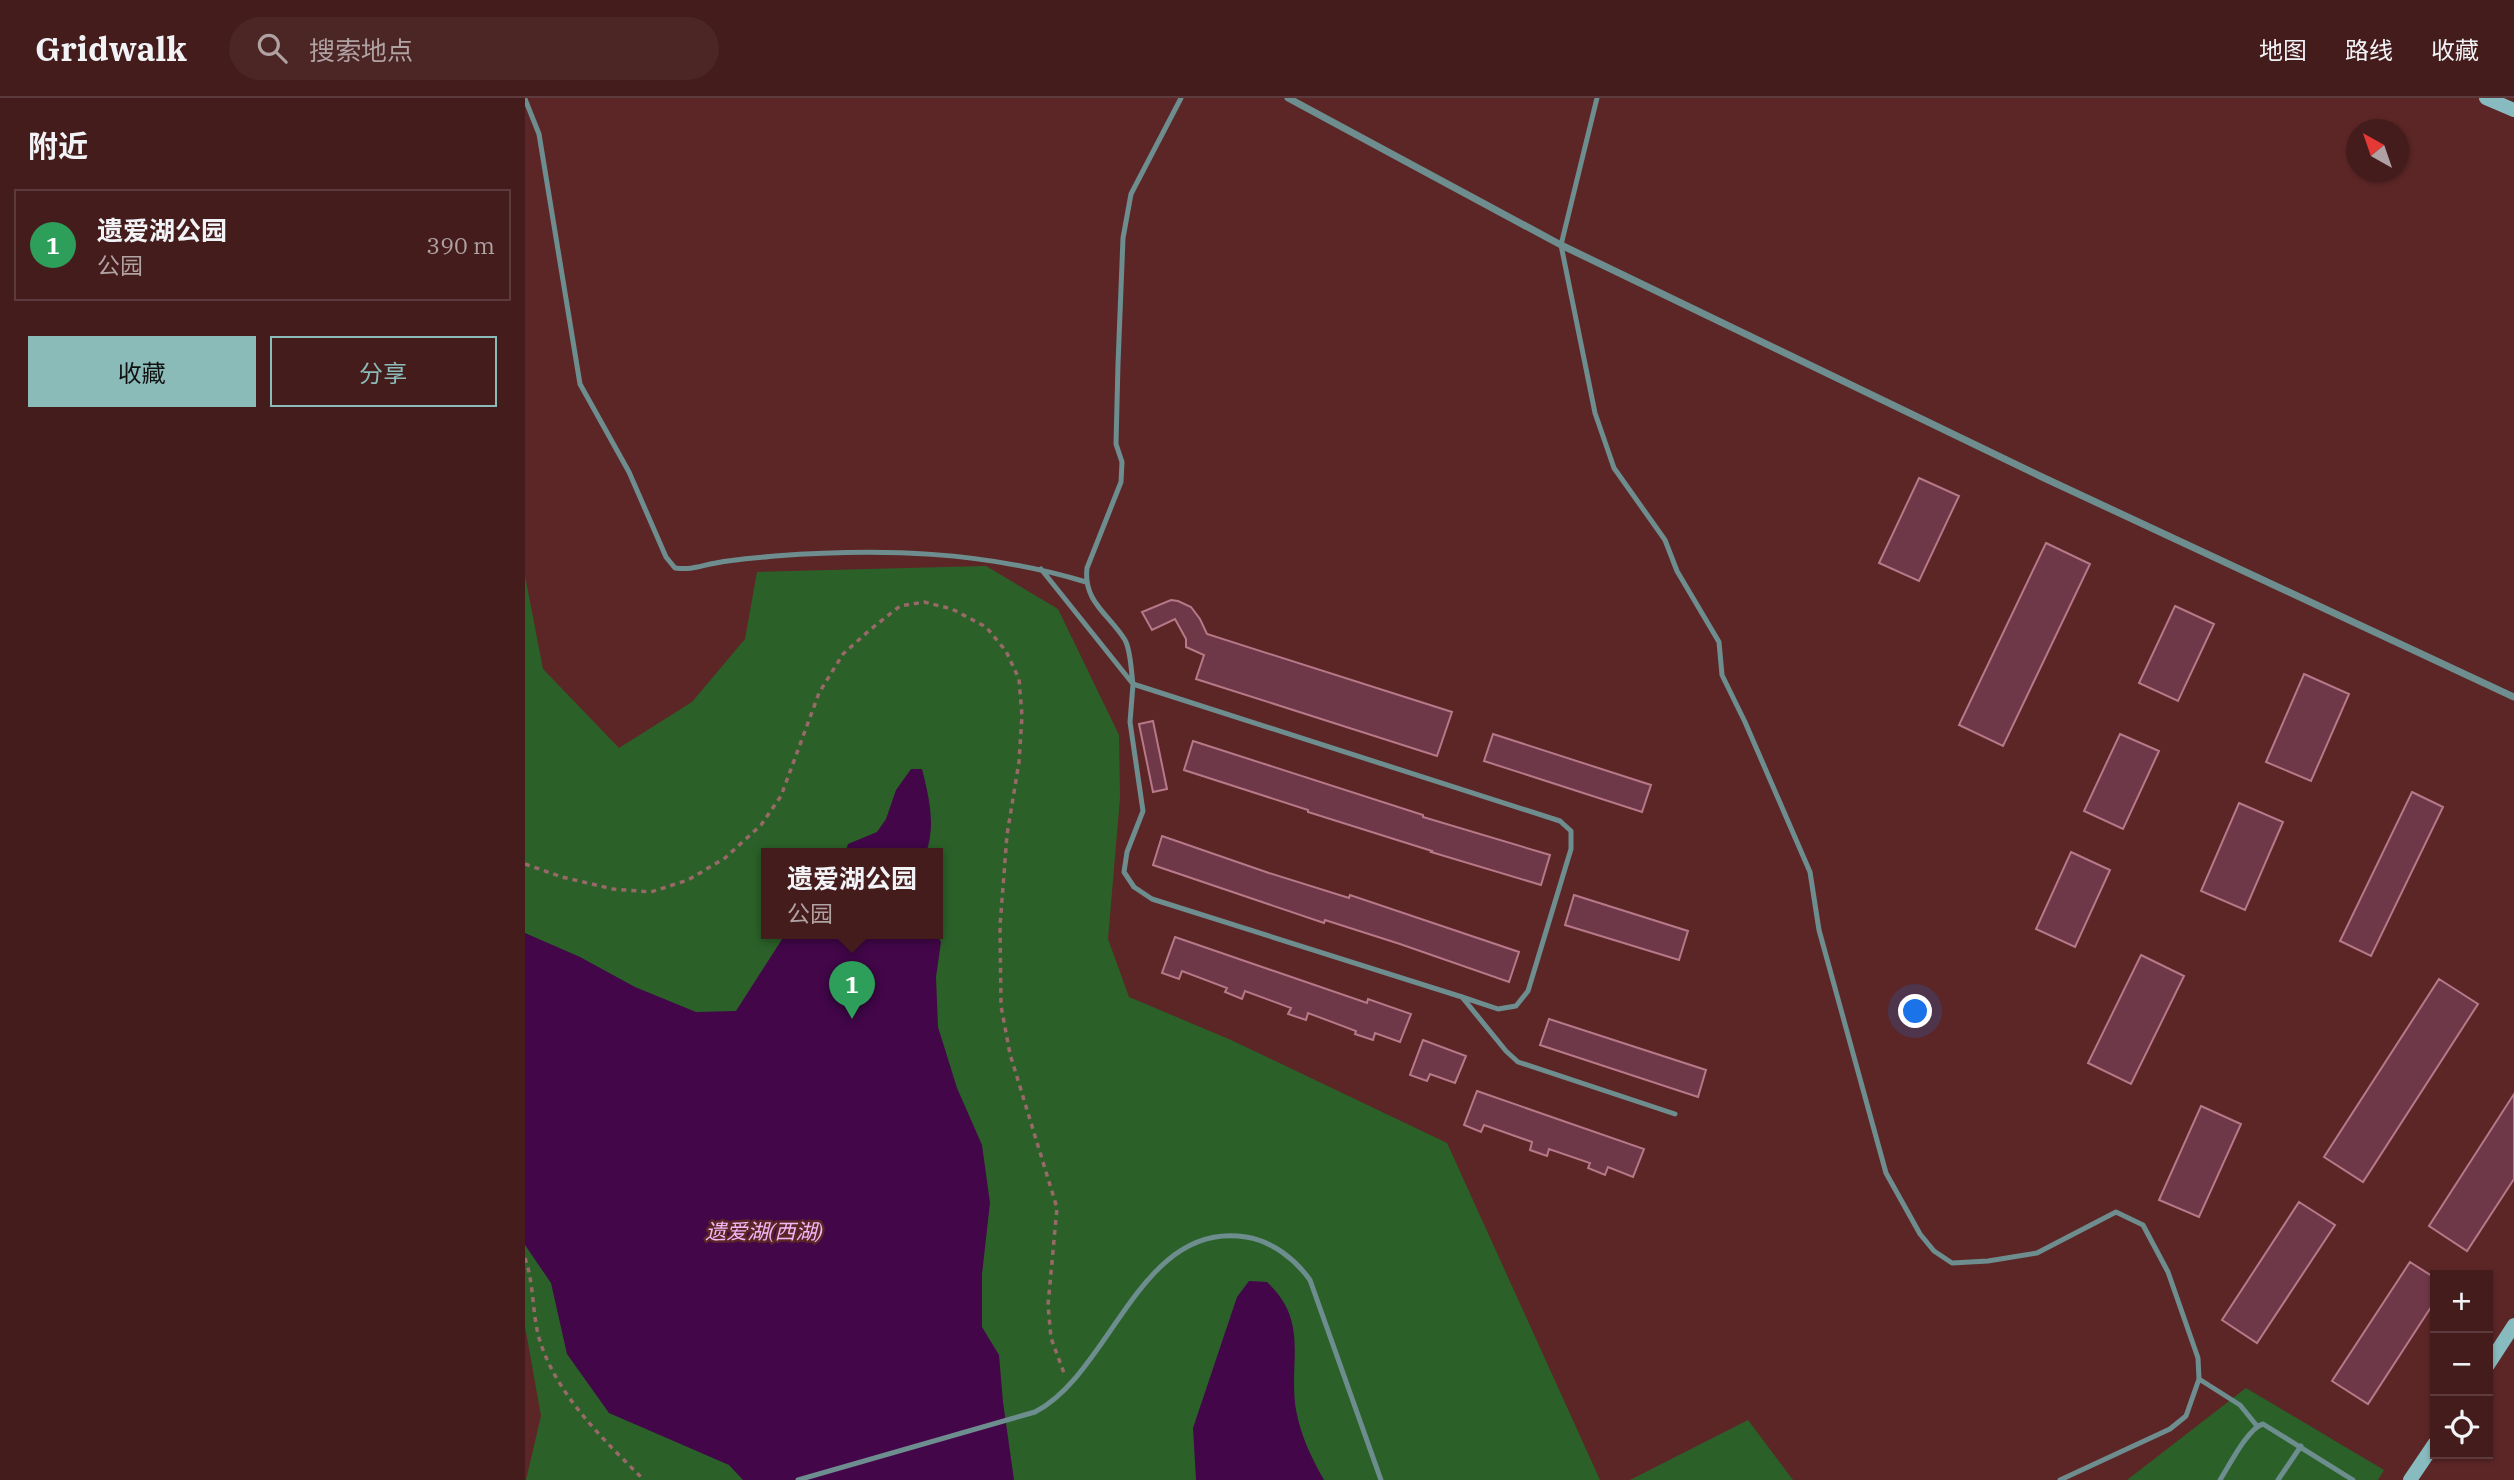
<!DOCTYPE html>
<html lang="zh">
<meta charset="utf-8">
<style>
body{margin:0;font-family:"IBM Plex Serif","Noto Sans SC",serif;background:#4c2525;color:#f1f3f6}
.controls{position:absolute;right:21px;bottom:21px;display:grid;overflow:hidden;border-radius:0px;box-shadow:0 2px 5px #0004}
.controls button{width:63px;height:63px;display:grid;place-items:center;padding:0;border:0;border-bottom:2px solid #5d3a3b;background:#451c1c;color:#f1f3f6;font:35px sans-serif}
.compass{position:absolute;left:1821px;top:21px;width:63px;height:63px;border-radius:50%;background:#451c1c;box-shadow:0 2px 5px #0004;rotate:320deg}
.you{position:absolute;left:1391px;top:914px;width:24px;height:24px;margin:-18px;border:5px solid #fff;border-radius:50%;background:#1a73e8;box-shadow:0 0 0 10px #1a73e833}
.badge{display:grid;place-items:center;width:46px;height:46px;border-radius:50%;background:#8bbbb9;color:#fff;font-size:23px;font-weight:700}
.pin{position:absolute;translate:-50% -58px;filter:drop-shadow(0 2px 4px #0008)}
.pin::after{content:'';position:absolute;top:37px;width:24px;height:21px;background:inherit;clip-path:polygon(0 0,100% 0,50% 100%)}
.popup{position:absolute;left:236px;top:750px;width:182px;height:91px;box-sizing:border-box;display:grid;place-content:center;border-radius:0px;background:#451c1c;filter:drop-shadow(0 2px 5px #0005);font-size:23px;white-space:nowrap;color:#b0a1a3}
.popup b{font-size:26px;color:#f1f3f6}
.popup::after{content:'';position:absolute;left:50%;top:100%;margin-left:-14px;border:14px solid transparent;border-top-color:#451c1c}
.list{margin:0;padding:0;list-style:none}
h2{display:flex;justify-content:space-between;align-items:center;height:91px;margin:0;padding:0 28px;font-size:30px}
h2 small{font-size:23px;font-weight:400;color:#b0a1a3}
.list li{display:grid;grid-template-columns:46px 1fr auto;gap:21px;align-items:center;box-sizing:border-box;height:112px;margin:0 14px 14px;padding:0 14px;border:2px solid #5d3a3b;border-radius:0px}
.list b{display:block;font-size:26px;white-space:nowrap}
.list p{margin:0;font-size:23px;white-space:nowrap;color:#b0a1a3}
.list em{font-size:23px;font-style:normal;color:#b0a1a3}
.actions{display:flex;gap:14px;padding:21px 28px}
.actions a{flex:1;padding:16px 0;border:2px solid #8bbbb9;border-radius:0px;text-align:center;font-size:24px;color:#8bbbb9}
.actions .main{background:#8bbbb9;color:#111}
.icon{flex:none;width:38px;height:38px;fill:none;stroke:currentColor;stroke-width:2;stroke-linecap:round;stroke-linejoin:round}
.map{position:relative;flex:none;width:1989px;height:1382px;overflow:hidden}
header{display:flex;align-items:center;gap:42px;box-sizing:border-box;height:98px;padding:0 35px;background:#451c1c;border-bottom:2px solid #5d3a3b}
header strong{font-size:33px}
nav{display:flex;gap:38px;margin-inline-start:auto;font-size:24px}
.search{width:490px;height:63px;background:#4c2525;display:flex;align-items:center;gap:18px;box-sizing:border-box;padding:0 24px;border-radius:38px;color:#b0a1a3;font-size:26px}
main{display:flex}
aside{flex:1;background:#451c1c}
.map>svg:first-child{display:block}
.green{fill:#2b6129;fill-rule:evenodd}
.water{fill:#420649}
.building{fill:#6f3848;stroke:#b77989;stroke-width:2}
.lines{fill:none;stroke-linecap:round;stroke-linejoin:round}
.path{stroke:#986968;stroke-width:3.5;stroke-dasharray:5 5;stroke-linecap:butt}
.service{stroke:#6d8d8f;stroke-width:5}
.minor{stroke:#6d8d8f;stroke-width:7}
.secondary{stroke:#88bbc0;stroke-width:14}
.labels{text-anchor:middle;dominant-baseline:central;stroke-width:5;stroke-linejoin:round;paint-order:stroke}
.water-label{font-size:21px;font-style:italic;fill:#f2b7f9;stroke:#5c2626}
</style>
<header>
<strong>Gridwalk</strong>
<div class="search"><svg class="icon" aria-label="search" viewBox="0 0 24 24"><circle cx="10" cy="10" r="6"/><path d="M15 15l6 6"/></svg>搜索地点</div>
<nav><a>地图</a><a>路线</a><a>收藏</a></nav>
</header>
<main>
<aside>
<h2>附近<small></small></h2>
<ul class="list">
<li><span class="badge" style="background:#2e9e5b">1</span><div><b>遗爱湖公园</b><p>公园</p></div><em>390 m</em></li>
</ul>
<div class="actions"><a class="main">收藏</a><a>分享</a></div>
</aside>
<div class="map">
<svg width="1989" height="1382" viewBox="0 0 1989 1382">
<rect width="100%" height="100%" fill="#5c2626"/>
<!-- green -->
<path class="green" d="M461,468L533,511L594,637L595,700L583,841L604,899L706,942L922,1045L1075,1382H1L16,1318L0,1228V478L18,571L94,650L167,604L220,541L232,474ZM241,755H413V835H241Z
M1721,1290L1859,1372L1853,1382H1602Z
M1223,1322L1268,1382H1105Z"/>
<!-- water -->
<path class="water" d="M386,671H397C404,699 411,727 401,755H320L323,746L352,734L361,721L371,692Z
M0,835L55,859L110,889L171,914L211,913L261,835H411L416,844L411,879L413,929L432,990L457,1047L465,1105L457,1176V1229L474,1257L478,1304L489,1382H218L204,1367L84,1315L42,1256L26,1185L0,1147Z
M724,1183L742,1184C785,1224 763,1263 771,1312C776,1338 786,1359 799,1382H671L668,1330L712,1199Z"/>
<!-- building -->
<path class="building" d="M1394,380L1434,398L1394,483L1354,465Z
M1521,445L1565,466L1478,648L1434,627Z
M646,502L653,503L666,509L675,521L682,536L927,614L912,658L671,581L679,557L661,549V541L650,521L627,532L617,514Z
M1650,508L1689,526L1653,603L1614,585Z
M1779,576L1824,596L1786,683L1741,664Z
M628,623L642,691L628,694L614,626Z
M968,636L1126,687L1117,714L959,663Z
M1595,636L1634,653L1598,731L1559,713Z
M668,643L898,717V719L1025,757L1016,787L906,754L907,753L783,714V712L659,672Z
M1887,694L1918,709L1846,858L1815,843Z
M1714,705L1758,724L1720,812L1676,793Z
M637,738L744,775L824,800L825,797L994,854L984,884L875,846L800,822L799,825L628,767Z
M1546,754L1585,772L1550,849L1511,831Z
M1049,797L1163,833L1154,862L1040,827Z
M650,839L842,905L843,901L886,916L875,944L850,935L848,942L830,936L831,933L783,915L781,922L763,916L766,910L720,893L717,901L700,894L702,890L657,873L654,881L637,875Z
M1616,857L1659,878L1606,986L1563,965Z
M1914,881L1953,906L1838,1084L1799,1059Z
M1024,921L1181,972L1173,999L1015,947Z
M898,942L941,958L930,985L905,976L902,983L885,977Z
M952,993L1119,1051L1108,1079L1083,1069L1080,1077L1063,1070L1065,1065L1024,1051L1022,1058L1005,1052L1007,1044L959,1027L956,1034L939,1027Z
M1989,996V1081L1942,1153L1904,1128Z
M1676,1008L1716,1026L1674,1119L1634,1102Z
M1774,1104L1810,1127L1732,1245L1697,1222Z
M1885,1164L1910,1180V1203L1843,1306L1807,1283Z"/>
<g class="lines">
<!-- path -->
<path class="path" d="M0,766L37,779L88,791L126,794L163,782L200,760L236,727L256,698L294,595L318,556L346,531L375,508L399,504L427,511L461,529L481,553L494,581L497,618L494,664L482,737L475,828L476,908L485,956L532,1110L523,1207L526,1240L539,1275
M0,1160C9,1185 7,1214 14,1240C31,1297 78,1341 119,1382"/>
<!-- service -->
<path class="service" d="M1072,0L1036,147L1070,315L1089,370L1140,442L1152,473L1194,544L1197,577L1220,624L1285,774L1294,832L1361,1075L1395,1136L1409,1153L1427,1165L1463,1163L1512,1155L1591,1114L1618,1127L1643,1174L1673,1260L1674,1281L1661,1318L1645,1331L1535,1382
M0,1L14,36L55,286L104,374L141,459L150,470C168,472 174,468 191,465C210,461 231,460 250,458C356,450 458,453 561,484
M516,471L608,586L605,624L618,713L602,754L599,774L609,789L627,801L937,899L973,911L991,908L1003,893L1046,751V733L1035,723L608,586C606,573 606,553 600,542C584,516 558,504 562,470L596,384L597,364L591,346L593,266L598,140L606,96L656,0
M937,899L981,953L993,964L1150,1016
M1674,1281L1715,1307L1732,1328
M273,1382L510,1314C587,1274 615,1122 721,1139C747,1143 770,1161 785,1182L856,1382
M1695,1382C1704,1368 1723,1330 1738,1326L1828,1382
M1753,1382L1776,1348"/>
<!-- minor -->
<path class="minor" d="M763,0L1036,147L1517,379L1989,599"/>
<!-- secondary -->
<path class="secondary" d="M1961,0L1989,12
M1963,1267L1989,1227
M1885,1382L1910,1345"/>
</g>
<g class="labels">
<!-- water labels -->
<g class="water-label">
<text x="239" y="1133">遗爱湖(西湖)</text>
</g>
</g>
</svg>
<div class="controls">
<button>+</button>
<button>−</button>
<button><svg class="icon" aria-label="locate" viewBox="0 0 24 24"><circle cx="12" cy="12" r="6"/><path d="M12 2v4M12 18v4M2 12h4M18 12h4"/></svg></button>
</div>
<svg class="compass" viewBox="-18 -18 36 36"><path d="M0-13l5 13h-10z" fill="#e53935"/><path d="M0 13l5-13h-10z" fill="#b0a1a3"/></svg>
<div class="you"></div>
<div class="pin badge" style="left:327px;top:921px;background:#2e9e5b">1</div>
<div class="popup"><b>遗爱湖公园</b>公园</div>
</div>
</main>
